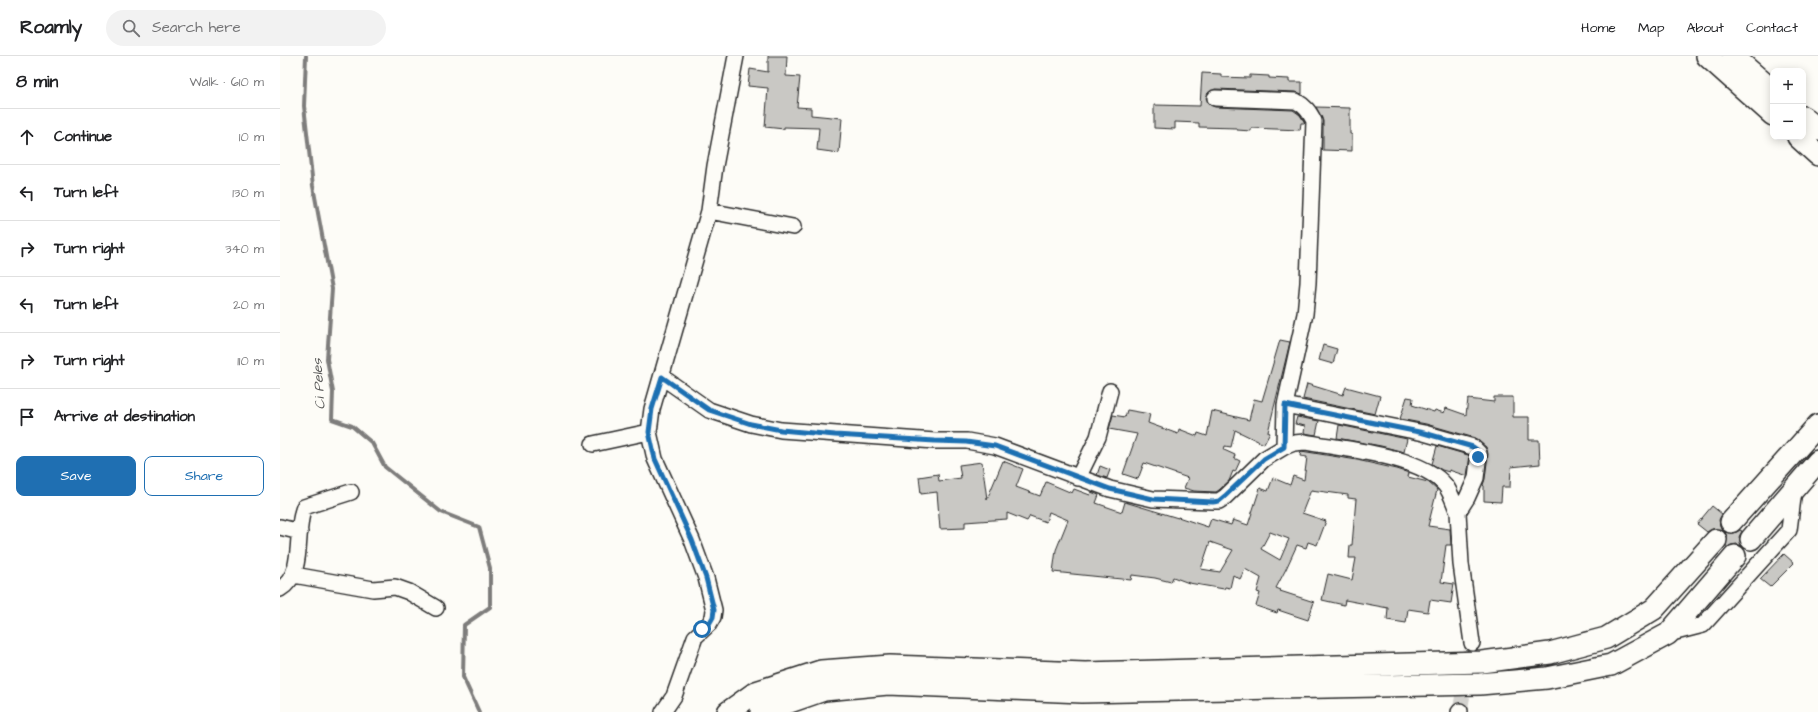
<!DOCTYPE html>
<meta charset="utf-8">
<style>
body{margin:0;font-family:"Architects Daughter",sans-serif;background:#f2f2f2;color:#202124}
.controls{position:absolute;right:12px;top:12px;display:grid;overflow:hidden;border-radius:8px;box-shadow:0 2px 10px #0003}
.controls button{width:36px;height:36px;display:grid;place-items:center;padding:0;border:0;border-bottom:1px solid #e0e0e0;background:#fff;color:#202124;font:20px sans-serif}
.stop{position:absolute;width:12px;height:12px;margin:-9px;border:3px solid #1f6fb2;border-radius:50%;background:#fff}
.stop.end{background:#1f6fb2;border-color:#fff;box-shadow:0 1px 4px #0008}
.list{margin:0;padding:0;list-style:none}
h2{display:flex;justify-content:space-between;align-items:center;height:52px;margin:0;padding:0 16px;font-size:17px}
h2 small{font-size:13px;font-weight:400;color:#757577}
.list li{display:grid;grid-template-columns:26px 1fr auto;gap:12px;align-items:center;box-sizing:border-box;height:56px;padding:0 16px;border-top:1px solid #e0e0e0}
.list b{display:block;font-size:15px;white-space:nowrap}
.list em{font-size:13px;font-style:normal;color:#757577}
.actions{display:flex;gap:8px;padding:12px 16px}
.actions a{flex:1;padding:9px 0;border:1px solid #1f6fb2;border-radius:8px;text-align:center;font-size:14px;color:#1f6fb2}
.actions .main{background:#1f6fb2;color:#fff}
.icon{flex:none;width:22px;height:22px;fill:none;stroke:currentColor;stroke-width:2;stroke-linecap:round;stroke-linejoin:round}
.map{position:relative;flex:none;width:1538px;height:656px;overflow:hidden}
header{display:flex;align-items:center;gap:24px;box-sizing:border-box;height:56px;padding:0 20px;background:#fff;border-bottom:1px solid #e0e0e0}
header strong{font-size:19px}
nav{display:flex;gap:22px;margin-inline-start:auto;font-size:14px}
.search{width:280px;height:36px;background:#f2f2f2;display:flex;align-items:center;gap:10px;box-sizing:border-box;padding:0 14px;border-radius:22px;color:#757577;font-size:15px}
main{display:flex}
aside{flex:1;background:#fff}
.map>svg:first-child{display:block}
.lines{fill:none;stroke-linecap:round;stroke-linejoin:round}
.stream{stroke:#7e7d7b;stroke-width:4}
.building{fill:#c9c8c4;stroke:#2b2b2b;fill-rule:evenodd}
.minor-tunnel{stroke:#d3d2ce;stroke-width:15;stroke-dasharray:15 8;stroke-linecap:butt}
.minor-casing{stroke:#2b2b2b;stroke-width:18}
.highway-casing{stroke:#2b2b2b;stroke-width:24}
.minor{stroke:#fdfcf7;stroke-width:15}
.highway{stroke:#fdfcf7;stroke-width:21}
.route{stroke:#1f6fb2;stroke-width:5}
.labels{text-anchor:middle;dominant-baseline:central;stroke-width:3.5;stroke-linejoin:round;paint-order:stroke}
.water-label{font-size:14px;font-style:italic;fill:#5b5b5a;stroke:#fdfcf7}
</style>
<header>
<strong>Roamly</strong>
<div class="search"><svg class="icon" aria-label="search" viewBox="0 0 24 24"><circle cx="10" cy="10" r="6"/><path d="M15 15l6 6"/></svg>Search here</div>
<nav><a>Home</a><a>Map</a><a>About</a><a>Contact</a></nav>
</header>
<main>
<aside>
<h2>8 min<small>Walk · 610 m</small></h2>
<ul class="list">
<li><svg class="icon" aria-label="ahead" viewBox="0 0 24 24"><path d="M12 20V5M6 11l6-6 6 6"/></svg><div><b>Continue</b></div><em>10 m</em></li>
<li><svg class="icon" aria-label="left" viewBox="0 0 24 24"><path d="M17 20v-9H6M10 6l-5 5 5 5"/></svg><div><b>Turn left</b></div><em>130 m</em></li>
<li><svg class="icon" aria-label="right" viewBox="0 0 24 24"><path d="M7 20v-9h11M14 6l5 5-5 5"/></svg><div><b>Turn right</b></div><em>340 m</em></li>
<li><svg class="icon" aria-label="left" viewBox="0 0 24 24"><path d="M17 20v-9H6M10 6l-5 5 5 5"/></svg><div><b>Turn left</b></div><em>20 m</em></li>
<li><svg class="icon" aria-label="right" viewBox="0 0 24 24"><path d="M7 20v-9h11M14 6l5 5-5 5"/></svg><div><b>Turn right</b></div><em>110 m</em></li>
<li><svg class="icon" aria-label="arrive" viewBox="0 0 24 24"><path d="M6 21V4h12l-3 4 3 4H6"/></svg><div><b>Arrive at destination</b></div></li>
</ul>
<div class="actions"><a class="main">Save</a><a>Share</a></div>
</aside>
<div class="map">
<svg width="1538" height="656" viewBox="0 0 1538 656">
<rect width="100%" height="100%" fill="#fdfcf7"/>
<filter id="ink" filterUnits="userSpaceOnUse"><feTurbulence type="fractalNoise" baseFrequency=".025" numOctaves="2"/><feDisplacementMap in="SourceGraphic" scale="8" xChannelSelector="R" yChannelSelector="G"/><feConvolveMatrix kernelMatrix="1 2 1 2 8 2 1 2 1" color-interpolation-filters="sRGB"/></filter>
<g filter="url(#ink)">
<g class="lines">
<!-- stream -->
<path class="stream" d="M26,0L24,50L33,130L52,233L47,303L53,336L52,363L72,370L92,387L105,411L161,456L199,471L210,512V551L184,569L183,621L199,656"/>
</g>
<!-- building -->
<path class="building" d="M488,0H507L506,20L520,21L517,51L531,52V59L562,62L559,97L537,94L539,72L504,71V73L485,71L488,32L468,30L470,13L488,16Z
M922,17L941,18V21L970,22V19L989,20V22L1009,23V26H1022V38L1016,36L935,33L928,37L926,42L930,49L935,51L1013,54L1020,59L1025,67H1021L1020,74L971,72V75L957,74V72L919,71V67L895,66V73L874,72V49L920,50Z
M1036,51L1070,52V78H1072V95L1043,94V65Z
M1000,284L1010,286L988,376L990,377L984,388L955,374L951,391L945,390L944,394L955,399L954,402L960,405L955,416L953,415L949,425L939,434L936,436L914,435L904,432L908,422L864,407L858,423L843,418L857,378L829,373L833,359L845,361L847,354L870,358L868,367L898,378L899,373L917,380L918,377L927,380L932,355L969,364L974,343L982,345Z
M1043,289L1057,293L1053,308L1039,304Z
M1027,328L1063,339L1066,331L1100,340L1095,358L1023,343Z
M1127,341L1133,342L1132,349L1154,356L1155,354L1164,357L1166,352L1186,359L1188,343L1214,346V341H1233V361H1249V384H1259L1260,408L1231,411L1230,431H1222L1221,446L1204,445V430L1203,429L1205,423L1208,398L1206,391L1195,382L1146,368L1120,363Z
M1017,361L1039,365L1036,379L1024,377L1025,370L1015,368Z
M1059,369L1127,383L1124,396L1101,390L1057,382Z
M1157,390L1188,399L1190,400L1187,420L1169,414V416L1162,414L1152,408Z
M1021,395L1077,404L1117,413L1129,417L1128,421L1148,426L1157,434L1148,470L1170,473L1171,489H1166L1161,526L1174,528L1171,547L1150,544L1148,556L1128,553L1126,567L1107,564L1108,552L1065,544L1064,549L1042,544L1048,518L1072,524L1076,502H1069L1070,489H1072L1076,443L1068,442V439L1031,434L1022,457L1046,465L1037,489L1028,486L1026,492L1017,489L1006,513L996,532L1001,534L1000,535L1034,546L1028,564L998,554L997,557L976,550L980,537L977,536L981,522L965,513L960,523L953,519L950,532L945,531L944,533L909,527L893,521L891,526L875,522L852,519L851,524L773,516L776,494L788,464L769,456L766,466L750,460L747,465L727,457V463L685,466V472L660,473L657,436L641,438L639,421L658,418L659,425L681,422L679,409L702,406L707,443L723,405L743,413L736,431L760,440L766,426L792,437L794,433L810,439L811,436L819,439L816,447L842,456L845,446L898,462V461L928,471L931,463L951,469L953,464L968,469L980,432L988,435L993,422L1010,429L1013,420L1024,424L1027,401L1020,400ZM990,476L1009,483L1000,504L981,493ZM930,486L953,494L940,516L921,513Z
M820,410L830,414L827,422L817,419Z
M1432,450L1442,458L1439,464L1440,469L1442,474L1433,473L1427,476L1417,468Z
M1460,474L1462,475L1459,481L1462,490L1457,488L1451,489L1446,492L1447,481L1445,476L1454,477Z
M1504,498L1514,507L1490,531L1480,523Z"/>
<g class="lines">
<!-- minor-tunnel -->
<path class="minor-tunnel" d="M1180,655L1192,587"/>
<defs>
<path id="minor" d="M935,42L1016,45C1025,50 1029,55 1034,65L1028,227L1025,258L1005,349
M429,155L513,171
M382,321L429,354L471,368L501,374L655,385H687L715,390L830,433L873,443L933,445H939L945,441L984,403L1004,391L1005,349L1144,377L1193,391L1199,397L1196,422L1187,442L1178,456L1181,508L1192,587
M313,388L369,376
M1004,391L1014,387L1025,386C1062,393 1140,399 1165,429C1171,436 1174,448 1178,456
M798,422L818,381L830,335
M0,471L20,476
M14,519L93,533L115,531L129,536L156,552
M0,533C26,518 14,475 24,451L71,436
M1388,578L1423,569L1509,474L1514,434
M383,656L394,640L415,581L429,568L433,561L434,554L426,522L412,484L375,403L369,376L372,353L429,155L435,110L456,0
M1179,656L1180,655"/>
<path id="highway" d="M1427,0L1493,59
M1453,0L1493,35
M1523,61L1538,73
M1518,81L1538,99
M1451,466L1538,369
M1471,483L1538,405
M448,656L476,636L541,615L610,610L805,617L1202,606L1270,597L1326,582L1374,553L1436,484
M481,656L544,634L608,628L802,636L1200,628L1267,622L1331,609L1388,578L1455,500"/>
</defs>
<!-- minor casing -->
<use href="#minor" class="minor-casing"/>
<!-- highway casing -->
<use href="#highway" class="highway-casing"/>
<!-- minor -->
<use href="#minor" class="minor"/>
<!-- highway -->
<use href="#highway" class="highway"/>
</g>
</g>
<g class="lines" filter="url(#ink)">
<!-- route -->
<path class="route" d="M422,573L429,568L433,561L434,554L426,522L412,484L375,403L369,376L372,353L382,321L429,354L471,368L501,374L555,379L655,385L686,386L715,390L830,433L873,443L933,446L939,445L945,440L984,403L1004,391L1005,349L1144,377L1193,391L1197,394L1198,401"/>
</g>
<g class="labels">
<!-- water labels -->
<g class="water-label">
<text transform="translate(39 328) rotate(-94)">Ci Peles</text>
</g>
</g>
</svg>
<div class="controls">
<button>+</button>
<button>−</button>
</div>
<div class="stop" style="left:422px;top:573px"></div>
<div class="stop end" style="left:1198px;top:401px"></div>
</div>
</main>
